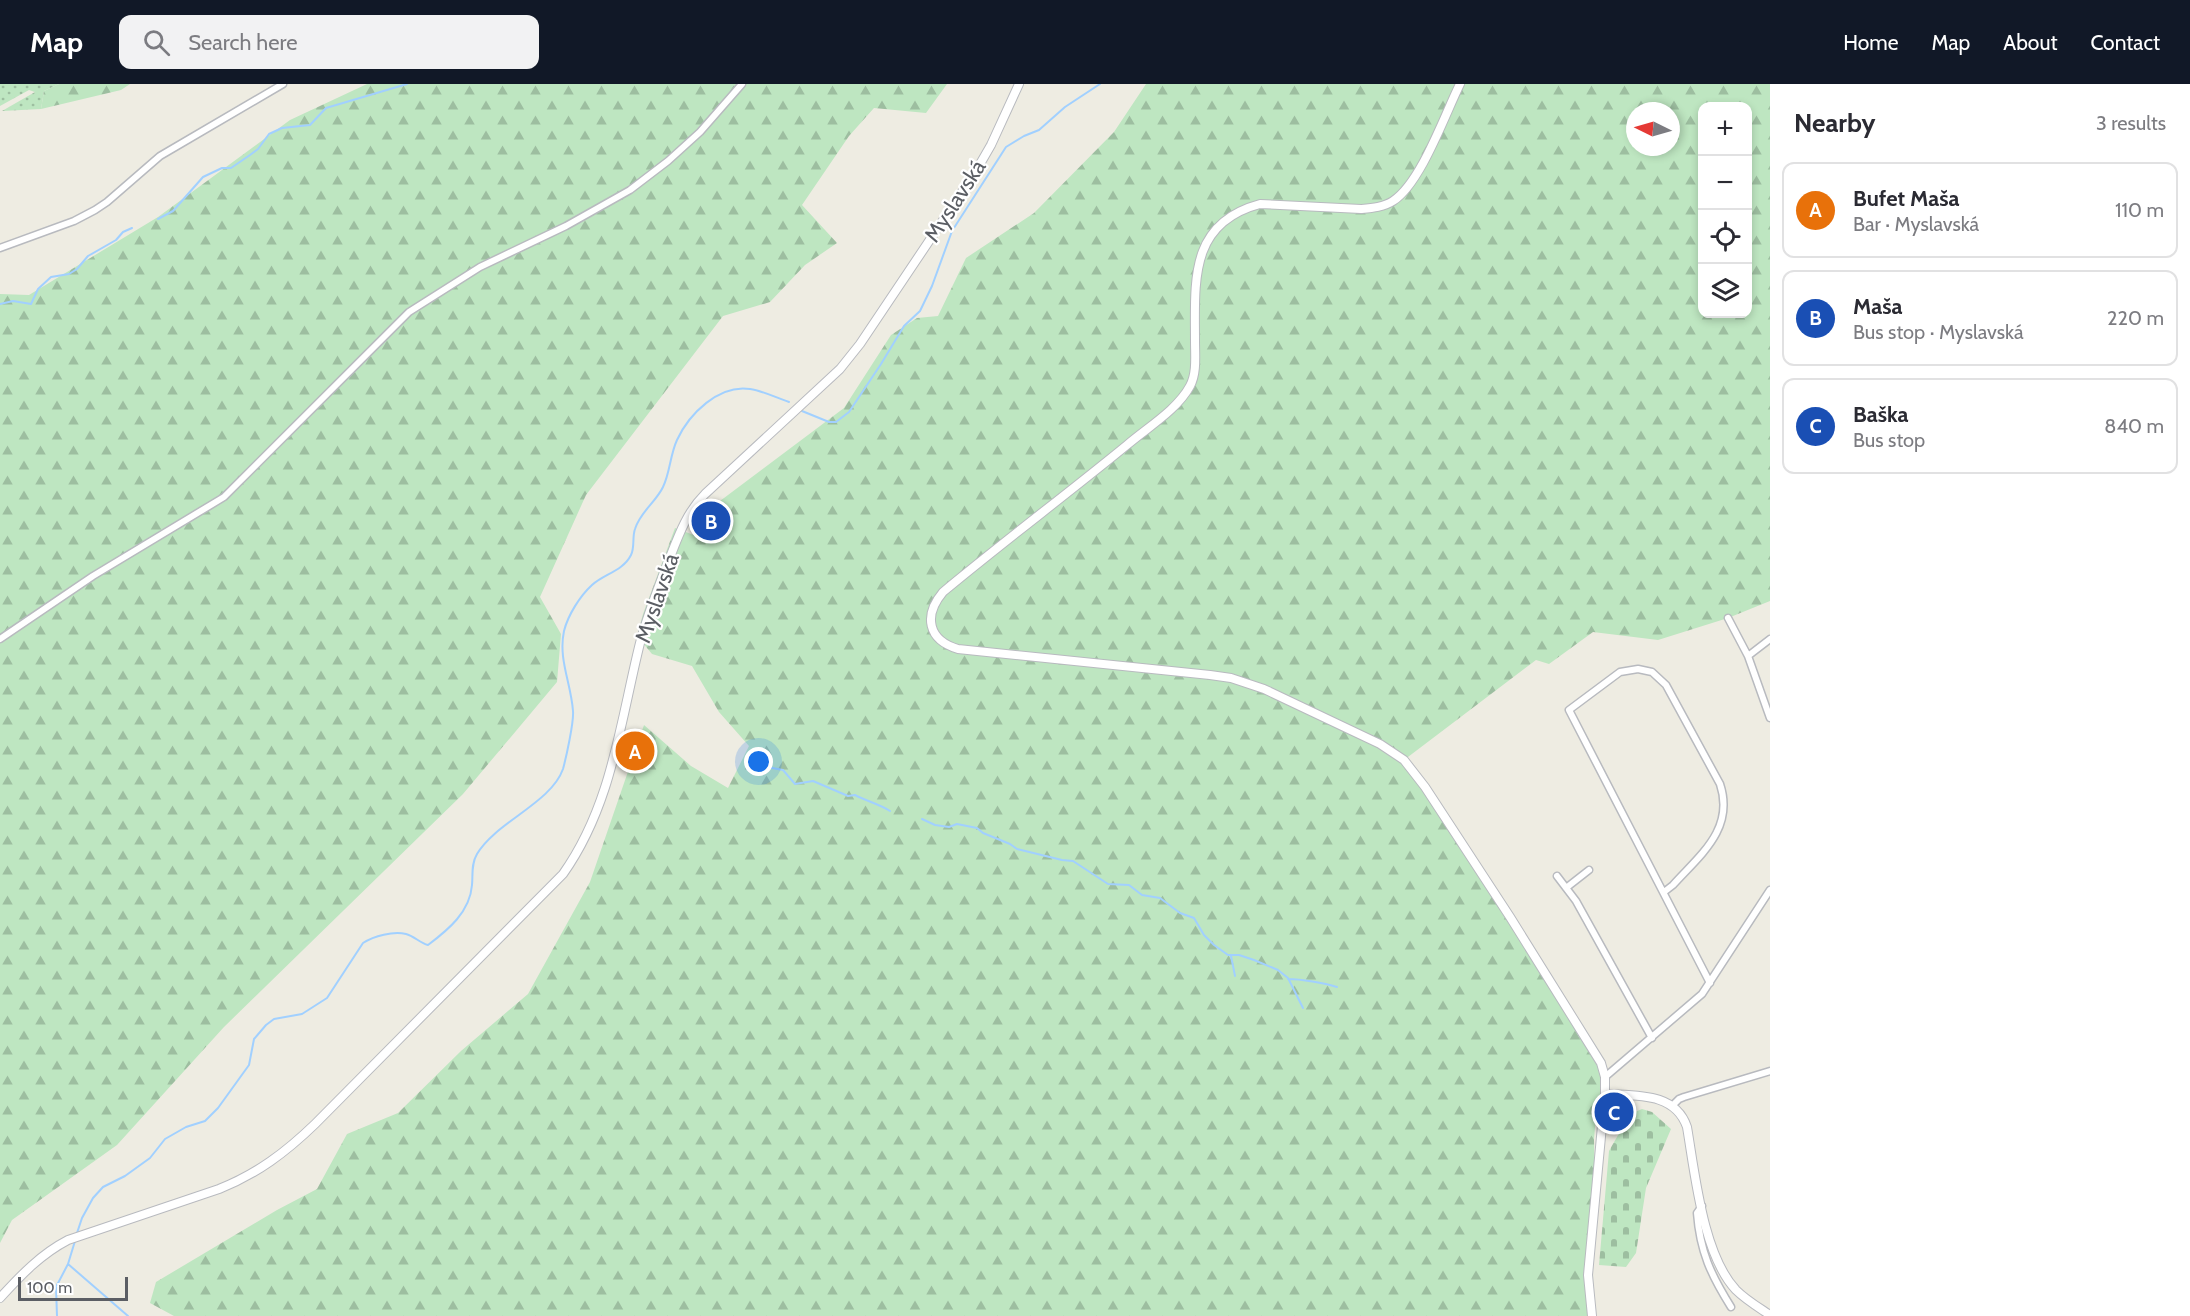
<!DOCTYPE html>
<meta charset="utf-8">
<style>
body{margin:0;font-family:Cabin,sans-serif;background:#f2f2f3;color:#2b2b33}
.controls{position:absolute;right:18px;top:18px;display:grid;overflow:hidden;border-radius:12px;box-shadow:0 3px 9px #0003}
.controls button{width:54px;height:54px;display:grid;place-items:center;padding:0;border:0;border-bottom:2px solid #e1e1e2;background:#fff;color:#2b2b33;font:30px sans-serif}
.compass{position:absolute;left:1626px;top:18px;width:54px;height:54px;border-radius:50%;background:#fff;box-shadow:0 3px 9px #0003;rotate:275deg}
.scale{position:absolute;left:18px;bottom:15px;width:110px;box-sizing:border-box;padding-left:6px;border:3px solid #5b5e64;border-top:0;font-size:16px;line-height:21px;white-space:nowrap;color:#5b5e64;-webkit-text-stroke:4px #fff;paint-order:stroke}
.you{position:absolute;left:759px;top:678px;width:21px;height:21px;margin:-15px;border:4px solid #fff;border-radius:50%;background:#1a73e8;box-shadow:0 0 0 9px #1a73e833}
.badge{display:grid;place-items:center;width:39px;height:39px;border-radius:50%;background:#111827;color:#fff;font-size:20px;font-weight:700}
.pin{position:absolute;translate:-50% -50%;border:3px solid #fff;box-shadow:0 2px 6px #0006}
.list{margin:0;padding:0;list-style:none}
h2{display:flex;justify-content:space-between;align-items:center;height:78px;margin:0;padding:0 24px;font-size:26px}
h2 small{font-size:20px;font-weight:400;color:#7c7c81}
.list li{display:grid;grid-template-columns:39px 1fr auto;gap:18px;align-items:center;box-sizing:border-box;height:96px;margin:0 12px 12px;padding:0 12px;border:2px solid #e1e1e2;border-radius:12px}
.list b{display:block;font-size:22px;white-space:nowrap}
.list p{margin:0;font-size:20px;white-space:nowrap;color:#7c7c81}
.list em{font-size:20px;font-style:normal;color:#7c7c81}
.icon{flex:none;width:33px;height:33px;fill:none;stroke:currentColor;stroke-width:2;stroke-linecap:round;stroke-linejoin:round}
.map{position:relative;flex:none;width:1770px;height:1232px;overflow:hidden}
header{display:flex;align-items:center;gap:36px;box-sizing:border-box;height:84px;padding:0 30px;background:#111827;color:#fff}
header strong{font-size:28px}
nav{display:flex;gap:33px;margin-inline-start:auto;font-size:21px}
.search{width:420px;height:54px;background:#f2f2f3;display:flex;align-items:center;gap:15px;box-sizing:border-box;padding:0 21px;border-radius:12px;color:#7c7c81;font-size:22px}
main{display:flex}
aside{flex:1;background:#fff}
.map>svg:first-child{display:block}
.grass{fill:url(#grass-dots)}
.forest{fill:url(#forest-firs);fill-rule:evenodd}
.cemetery{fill:url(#cemetery-stones)}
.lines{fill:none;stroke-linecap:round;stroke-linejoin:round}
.stream{stroke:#a1d0ff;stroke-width:2}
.minor-casing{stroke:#b8babf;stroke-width:9}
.tertiary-casing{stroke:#b8babf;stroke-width:10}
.minor{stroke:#fff;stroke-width:6}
.tertiary{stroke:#fff;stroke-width:8}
.labels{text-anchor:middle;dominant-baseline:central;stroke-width:4.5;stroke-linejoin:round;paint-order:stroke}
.street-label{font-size:22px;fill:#5b5e64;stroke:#fff}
</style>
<header>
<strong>Map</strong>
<div class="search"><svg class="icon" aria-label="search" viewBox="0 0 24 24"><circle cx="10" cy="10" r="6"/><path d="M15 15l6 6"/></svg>Search here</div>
<nav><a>Home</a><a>Map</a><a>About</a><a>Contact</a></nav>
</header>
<main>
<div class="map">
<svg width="1770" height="1232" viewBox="0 0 1770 1232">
<defs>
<pattern id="grass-dots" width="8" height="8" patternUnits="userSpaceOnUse" patternTransform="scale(1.5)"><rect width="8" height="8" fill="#bee6c1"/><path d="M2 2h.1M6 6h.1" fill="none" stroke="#9dbea0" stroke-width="1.8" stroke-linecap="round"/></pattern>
<pattern id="forest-firs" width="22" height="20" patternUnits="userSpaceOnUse" patternTransform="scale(1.5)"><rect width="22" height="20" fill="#bee6c1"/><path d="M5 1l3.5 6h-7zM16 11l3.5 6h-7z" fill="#9dbea0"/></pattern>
<pattern id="cemetery-stones" width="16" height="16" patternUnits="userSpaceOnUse" patternTransform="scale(1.5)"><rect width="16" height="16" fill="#bee6c1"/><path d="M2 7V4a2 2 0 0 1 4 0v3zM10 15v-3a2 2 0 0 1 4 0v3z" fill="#9dbea0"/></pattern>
</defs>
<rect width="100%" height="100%" fill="#eeece2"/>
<!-- grass -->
<path class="grass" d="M0,0H59L44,7L41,25L2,27L35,8L29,6L0,22Z"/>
<!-- forest -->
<path class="forest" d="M59,0H130L121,6L41,25L44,7Z
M367,0H947L926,29L874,24L849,52L802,121L837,159L805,181L770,218L723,232L586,411L540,513L561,550L557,598L463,710L224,943L117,1061L12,1136L0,1159V210L29,211L158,133L290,36Z
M1146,0H1770V517L1728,534L1658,556L1593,548L1549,580L1536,576L1404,676L1601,979L1605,1010L1596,1032L1594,1055L1595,1118L1589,1168L1591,1232H174L150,1219L156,1198L277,1126L317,1105L347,1050L398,1029L461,967L528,910L590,798L644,641L691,682L728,704L749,662L719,628L692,582L652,570L637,552L643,530L675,444L699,453L708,450L713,443L720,417L844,324L891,251L917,234L938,232L966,174L1034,129L1114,48ZM1702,22H1748V230H1702ZM1635,27H1671V63H1635Z"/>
<!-- cemetery -->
<path class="cemetery" d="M1642,1025L1652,1028L1671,1045L1646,1104L1636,1169L1626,1183L1599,1181L1609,1067L1630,1030Z"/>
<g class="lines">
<!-- stream -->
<path class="stream" d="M158,135L173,127L203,93L222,84H231L250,71L258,65L269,50L282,44L310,41L326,24L407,0
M0,220L13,217L31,220L38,205L51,193L69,190L77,185L88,172L116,156L123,148L132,144
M802,327L829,338H836L849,328L881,280L904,242L920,227L932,202L952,147L1006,63L1024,52L1039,46L1065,23L1100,0
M767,683L783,686L795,700L813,697L848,712L855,711C866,717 879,720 890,727
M922,735L935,741L949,743L957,740L977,744L983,749L1010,760L1017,765L1062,776L1073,777L1108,800L1129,801L1142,811L1160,814L1180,829L1194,834L1204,851L1214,861L1228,871H1239L1254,876L1278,886L1288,894L1303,924
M1231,872L1235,892
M1288,895C1301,895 1324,899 1337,903
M77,1149L82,1134L93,1114L103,1103L125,1092L150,1074L165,1055L186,1043L205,1037L218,1024L249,981L254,955L266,941L274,935L302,930L327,914L363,859C374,852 393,847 406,850C414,852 420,859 428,861C448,846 470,828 472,801C473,791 471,780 477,770C496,738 551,719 563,685C566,674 574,638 573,627C571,599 558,575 564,547C568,531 580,512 592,501C604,490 623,487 631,471C635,463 632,453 635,445C640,428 656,418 663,403C670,389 670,371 677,356C689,330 719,300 750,305C763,307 777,314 789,318
M68,1180L128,1232
M57,1232L56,1203L68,1180L75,1157"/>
<defs>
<path id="minor" d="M0,164L74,137L95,126L107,118L160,72L283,0
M1728,534L1748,572L1770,634
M0,555L93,492L224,413L409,228L480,183L566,142L630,106L668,77L700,48L742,0
M1748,572L1770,555
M1557,792L1576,817L1652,954
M1566,804L1589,786
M1664,808L1673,801C1700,771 1735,745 1720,700L1666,601L1652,588L1638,585L1620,588L1569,626L1710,899
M1605,993L1702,910L1770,806
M1673,1021L1679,1015L1684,1013L1770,987
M1702,1122L1697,1129C1700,1168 1711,1191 1731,1223"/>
<path id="tertiary" d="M1460,0C1445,30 1421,99 1393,117C1384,123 1372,124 1361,125L1260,120C1189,139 1195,197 1195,257C1195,272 1197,289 1190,302C1177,326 1148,343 1127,361C1066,411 1003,458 943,508C923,532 928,556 958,565L1210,591L1231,594L1264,605L1380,660L1404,676L1425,703L1510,833L1601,979L1605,993V1010L1588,1191L1592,1232
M1605,1010C1636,1012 1675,1008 1687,1043C1695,1090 1703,1171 1736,1206C1746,1216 1758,1223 1770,1231
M0,1214C21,1191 41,1170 68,1156L219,1105C257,1090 286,1068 315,1040L563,790C612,721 620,639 640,559C647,532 657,507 667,481C677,456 685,430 705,410L840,285L860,260L976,87L991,61L1019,0"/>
</defs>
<!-- minor casing -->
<use href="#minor" class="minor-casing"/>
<!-- tertiary casing -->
<use href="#tertiary" class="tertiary-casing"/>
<!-- minor -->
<use href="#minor" class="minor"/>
<!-- tertiary -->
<use href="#tertiary" class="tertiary"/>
</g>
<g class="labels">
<!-- street labels -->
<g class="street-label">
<text transform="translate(955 117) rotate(-57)">Myslavská</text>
<text transform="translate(657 514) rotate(-71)">Myslavská</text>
</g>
</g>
</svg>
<div class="controls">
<button>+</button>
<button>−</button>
<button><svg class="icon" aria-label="locate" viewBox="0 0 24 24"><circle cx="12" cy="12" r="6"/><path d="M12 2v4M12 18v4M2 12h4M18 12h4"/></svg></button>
<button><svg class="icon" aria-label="layers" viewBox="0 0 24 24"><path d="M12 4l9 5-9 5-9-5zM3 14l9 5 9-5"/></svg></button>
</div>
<svg class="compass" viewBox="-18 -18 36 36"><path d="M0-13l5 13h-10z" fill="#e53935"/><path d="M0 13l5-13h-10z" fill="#7c7c81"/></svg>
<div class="scale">100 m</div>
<div class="you"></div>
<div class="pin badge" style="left:635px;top:667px;background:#e8710a">A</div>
<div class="pin badge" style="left:711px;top:437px;background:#1a4fb4">B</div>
<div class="pin badge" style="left:1614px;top:1028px;background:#1a4fb4">C</div>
</div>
<aside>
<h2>Nearby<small>3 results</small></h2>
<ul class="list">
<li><span class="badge" style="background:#e8710a">A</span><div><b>Bufet Maša</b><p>Bar · Myslavská</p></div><em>110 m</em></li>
<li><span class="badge" style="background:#1a4fb4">B</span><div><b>Maša</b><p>Bus stop · Myslavská</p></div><em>220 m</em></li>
<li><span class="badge" style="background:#1a4fb4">C</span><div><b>Baška</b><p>Bus stop</p></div><em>840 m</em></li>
</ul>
</aside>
</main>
